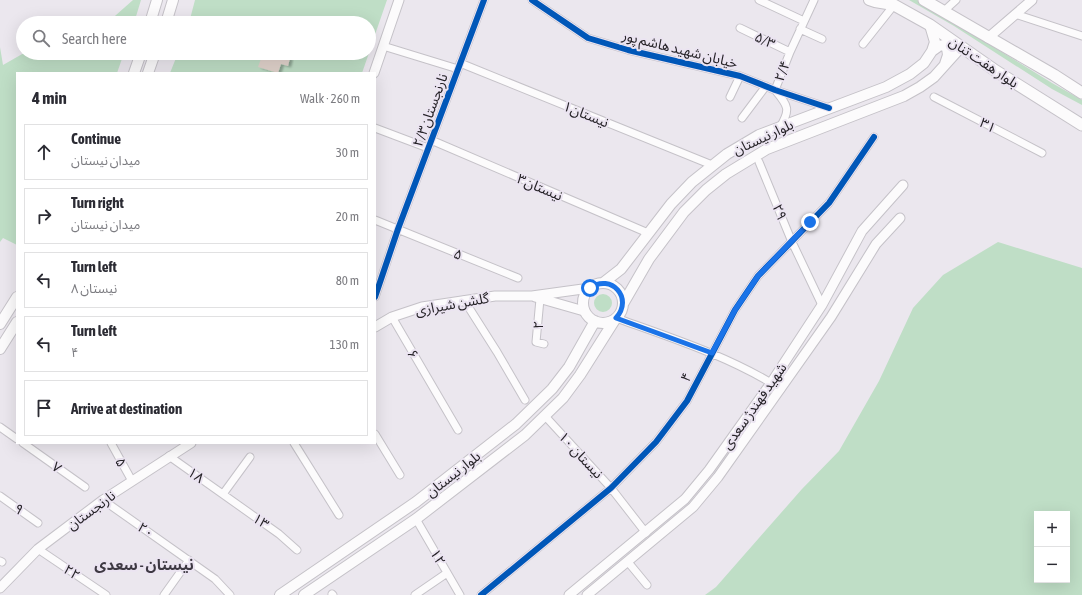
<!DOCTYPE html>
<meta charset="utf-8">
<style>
body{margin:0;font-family:"Asap Condensed","Noto Sans Arabic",sans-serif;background:#f7f7f7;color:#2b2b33}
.controls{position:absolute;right:12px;bottom:12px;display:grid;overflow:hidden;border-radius:0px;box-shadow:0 4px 16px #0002}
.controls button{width:36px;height:36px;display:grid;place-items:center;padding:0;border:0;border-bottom:1px solid #e1e1e2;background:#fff;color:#2b2b33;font:20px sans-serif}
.stop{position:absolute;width:12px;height:12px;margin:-9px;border:3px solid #1a73e8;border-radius:50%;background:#fff}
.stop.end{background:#1a73e8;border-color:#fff;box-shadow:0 1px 4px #0008}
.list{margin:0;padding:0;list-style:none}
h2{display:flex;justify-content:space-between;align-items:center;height:52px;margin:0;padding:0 16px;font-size:17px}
h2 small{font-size:13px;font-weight:400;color:#7c7c81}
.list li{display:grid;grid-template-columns:26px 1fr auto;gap:12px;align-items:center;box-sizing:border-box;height:56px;margin:0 8px 8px;padding:0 8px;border:1px solid #e1e1e2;border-radius:0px}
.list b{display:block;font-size:15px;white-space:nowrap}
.list p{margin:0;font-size:13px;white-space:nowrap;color:#7c7c81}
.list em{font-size:13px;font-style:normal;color:#7c7c81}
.icon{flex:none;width:22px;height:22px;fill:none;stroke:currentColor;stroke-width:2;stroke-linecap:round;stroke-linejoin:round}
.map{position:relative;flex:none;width:1082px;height:595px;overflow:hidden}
.search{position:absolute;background:#fff;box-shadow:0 4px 16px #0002;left:16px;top:16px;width:360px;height:44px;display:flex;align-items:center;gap:10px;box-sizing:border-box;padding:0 14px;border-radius:22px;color:#7c7c81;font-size:15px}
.panel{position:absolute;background:#fff;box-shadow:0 4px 16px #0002;left:16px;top:72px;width:360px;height:372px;border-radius:0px}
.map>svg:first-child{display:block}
.green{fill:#bfdec6;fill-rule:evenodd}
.building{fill:#e1d3cc;filter:url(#shadow)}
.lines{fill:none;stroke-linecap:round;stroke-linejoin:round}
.minor-casing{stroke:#c5c2c8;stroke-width:9}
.tertiary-casing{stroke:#c5c2c8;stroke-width:11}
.secondary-casing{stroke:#c5c2c8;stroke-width:12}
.primary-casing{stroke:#c5c2c8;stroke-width:13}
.minor{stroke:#fcfbfc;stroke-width:7}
.tertiary{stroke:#fcfbfc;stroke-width:9}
.secondary{stroke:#fcfbfc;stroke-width:10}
.primary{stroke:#fcfbfc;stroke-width:11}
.cycleway-casing{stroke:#ebe4f1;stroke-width:8}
.cycleway{stroke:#0057b8;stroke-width:6}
.route{stroke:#1a73e8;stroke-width:5}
.labels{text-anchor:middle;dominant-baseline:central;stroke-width:4;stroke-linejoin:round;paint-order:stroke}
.street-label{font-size:14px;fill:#252227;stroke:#ebe4f1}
.neighbourhood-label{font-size:15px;font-weight:bold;fill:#3e3943;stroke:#ebe4f1}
</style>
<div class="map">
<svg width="1082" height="595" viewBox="0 0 1082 595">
<defs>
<filter id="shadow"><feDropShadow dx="3" dy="1.5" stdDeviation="1" flood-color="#0004"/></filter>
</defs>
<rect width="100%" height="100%" fill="#ebe7ee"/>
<!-- green -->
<path class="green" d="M133,0H141L134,23H107Z
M195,0H387L369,52V23H189Z
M909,0H917L1052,83L1082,100V105L1052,89L954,26Z
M0,47L3,65L24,53H124L117,73H17V245L3,238L0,242Z
M178,53H369L362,73H170Z
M998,242L1082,268V595H705L716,587L802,489L839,451L879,381L913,308L943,275ZM1037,514H1067V580H1037Z
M594 303a9 9 0 1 1 18 0a9 9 0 1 1-18 0Z"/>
<!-- building -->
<path class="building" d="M263,53H285L284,56L290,58L288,66L281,64L278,73L258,67Z"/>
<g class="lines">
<defs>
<path id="minor" d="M532,0L588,38L628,50L740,76L775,90L829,108
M759,0L804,21
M944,11L956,0
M1015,14L1082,36
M740,28L790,52
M800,29L822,39
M863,44L894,5
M383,46L458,69
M460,63L712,165
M775,90L790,52L814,0
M775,90C788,106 791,109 780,127
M730,97L740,76
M934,97L1042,153
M742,118L766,86
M375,128L428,148
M431,140L648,233
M759,162L792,242L822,305
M375,220L518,278
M375,297L398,229L484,0
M540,299L536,342L544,344
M464,300L497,352L525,400
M392,317L458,430
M616,318C672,338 731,357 781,389
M545,416L611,488L646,533
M0,427L17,439
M375,434L400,475
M23,443L85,487
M111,443L132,481
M294,443L339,515
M169,456L279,534L297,550
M223,494L250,457
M0,496L38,523
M103,500L215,579L230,595
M416,519L460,595
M38,549L106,595
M0,561L2,562
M628,562L647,585
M332,594L333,595
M164,595L189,560
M415,595L447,573
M481,595L611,488L656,442L687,401L735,310L758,276L829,203L874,137"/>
<path id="tertiary" d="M988,38L1032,0
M374,73L399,0
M535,297L584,311
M375,327L392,317L422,307L495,296H532L590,288
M0,588L38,549L103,500L191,443
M569,595L685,499L709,470L771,383L822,305L862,231L903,185
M587,595L693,507L718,477L831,317L876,244L900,218"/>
<path id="secondary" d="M869,0L875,2L893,5
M150,23L157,0
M166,23L173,0
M932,51L939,46L943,45L947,48L948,55L945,64
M134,73L141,53
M148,73L155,53
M603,283L621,269L671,204L692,182L727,154L759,135L886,87L910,74L924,63L932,51L935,42L930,25
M583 303a20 20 0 1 1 40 0a20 20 0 1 1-40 0Z
M623,304L649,259L684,212L706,190L726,174L767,149L904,96L920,87L934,77L961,47
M0,324L17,297
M0,349L17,322
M280,595L416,502L516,424L552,389L569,367L595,321
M304,595L416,519L525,435L563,398L580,375L616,318"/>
<path id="primary" d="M885,0L930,25L996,71L1082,125
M924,0L1054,75L1082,93"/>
</defs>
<!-- minor casing -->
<use href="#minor" class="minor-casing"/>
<!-- tertiary casing -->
<use href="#tertiary" class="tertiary-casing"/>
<!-- secondary casing -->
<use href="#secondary" class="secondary-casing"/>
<!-- primary casing -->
<use href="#primary" class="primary-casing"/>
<!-- minor -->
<use href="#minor" class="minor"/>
<!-- tertiary -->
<use href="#tertiary" class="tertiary"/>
<!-- secondary -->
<use href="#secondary" class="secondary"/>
<!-- primary -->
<use href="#primary" class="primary"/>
<defs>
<path id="cycleway" d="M532,0L588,38L628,50L740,76L775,90L829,108
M375,297L398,229L484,0
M481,595L611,488L656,442L687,401L735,310L758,276L829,203L874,137"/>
</defs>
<!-- cycleway casing -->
<use href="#cycleway" class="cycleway-casing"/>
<!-- cycleway -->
<use href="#cycleway" class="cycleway"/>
</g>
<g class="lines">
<!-- route -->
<path class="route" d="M590,288C611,273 634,298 616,318L712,353L735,310L758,276L810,222"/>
</g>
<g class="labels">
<!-- street labels -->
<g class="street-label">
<text transform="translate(765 40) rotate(25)">۵/۳</text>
<text transform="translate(680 49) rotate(14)">خیابان شهید هاشم پور</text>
<text transform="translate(984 62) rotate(34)">بلوار هفت تنان</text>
<text transform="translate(782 71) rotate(-69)">۲/۴</text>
<text transform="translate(430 110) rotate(-70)">۲/۳نارنجستان</text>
<text transform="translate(586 114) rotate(22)">۱نیستان</text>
<text transform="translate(988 125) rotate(28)">۳۱</text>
<text transform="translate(763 137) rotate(-25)">بلوار نیستان</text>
<text transform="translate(540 187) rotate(23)">۳نیستان</text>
<text transform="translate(780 212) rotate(68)">۲۹</text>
<text transform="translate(458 254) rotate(22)">۵</text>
<text transform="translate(452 304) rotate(-10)">گلشن شیرازی</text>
<text transform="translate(538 325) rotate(-85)">۲</text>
<text transform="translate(413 354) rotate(60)">۶</text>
<text transform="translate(686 377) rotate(-62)">۴</text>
<text transform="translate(754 406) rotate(-55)">شهید فهندژ سعدی</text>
<text transform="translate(581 455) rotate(47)">نیستان ۱۰</text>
<text transform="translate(121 462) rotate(61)">۵</text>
<text transform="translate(57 467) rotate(36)">۷</text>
<text transform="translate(453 474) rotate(-38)">بلوار نیستان</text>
<text transform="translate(196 475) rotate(35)">۱۸</text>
<text transform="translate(19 509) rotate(35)">۹</text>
<text transform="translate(91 510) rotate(-36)">نارنجستان</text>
<text transform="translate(261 521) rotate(35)">۱۳</text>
<text transform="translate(146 530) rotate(35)">۲۰</text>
<text transform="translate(438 557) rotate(60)">۱۲</text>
<text transform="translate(72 572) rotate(34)">۲۲</text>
</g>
<!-- neighbourhood labels -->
<g class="neighbourhood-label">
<text x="144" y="564">نیستان - سعدی</text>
</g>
</g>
</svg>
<div class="controls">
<button>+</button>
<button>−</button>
</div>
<div class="stop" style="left:590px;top:288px"></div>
<div class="stop end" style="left:810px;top:222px"></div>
<div class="search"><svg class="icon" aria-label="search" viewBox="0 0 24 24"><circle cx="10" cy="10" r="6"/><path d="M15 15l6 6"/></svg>Search here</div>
<section class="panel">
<h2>4 min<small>Walk · 260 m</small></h2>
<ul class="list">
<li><svg class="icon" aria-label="ahead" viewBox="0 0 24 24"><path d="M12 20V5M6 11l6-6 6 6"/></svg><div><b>Continue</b><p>میدان نیستان</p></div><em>30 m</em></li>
<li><svg class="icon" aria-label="right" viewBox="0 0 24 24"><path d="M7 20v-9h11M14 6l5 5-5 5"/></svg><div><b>Turn right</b><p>میدان نیستان</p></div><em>20 m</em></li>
<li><svg class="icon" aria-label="left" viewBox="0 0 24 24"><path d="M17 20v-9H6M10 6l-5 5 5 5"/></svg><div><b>Turn left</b><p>نیستان ۸</p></div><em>80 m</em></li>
<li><svg class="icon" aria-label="left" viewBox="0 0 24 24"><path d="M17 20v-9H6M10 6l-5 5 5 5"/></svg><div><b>Turn left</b><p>۴</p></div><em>130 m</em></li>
<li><svg class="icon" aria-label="arrive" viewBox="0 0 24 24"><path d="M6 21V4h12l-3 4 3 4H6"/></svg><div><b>Arrive at destination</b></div></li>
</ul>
</section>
</div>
